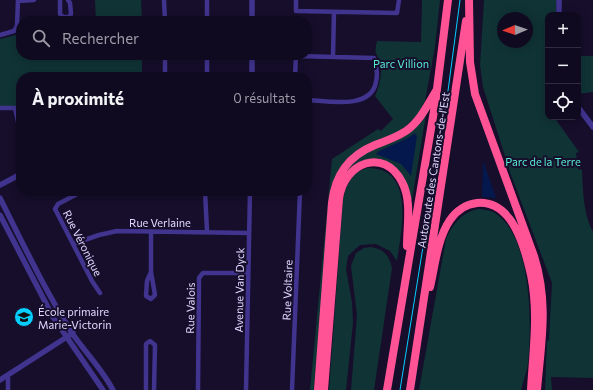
<!DOCTYPE html>
<html lang="fr">
<meta charset="utf-8">
<style>
body{margin:0;font-family:Commissioner,sans-serif;background:#191329;color:#f1f3f6}
.controls{position:absolute;right:12px;top:12px;display:grid;overflow:hidden;border-radius:8px;box-shadow:0 2px 10px #0003}
.controls button{width:36px;height:36px;display:grid;place-items:center;padding:0;border:0;border-bottom:1px solid #302b3e;background:#100a20;color:#f1f3f6;font:20px sans-serif}
.compass{position:absolute;left:497px;top:12px;width:36px;height:36px;border-radius:50%;background:#100a20;box-shadow:0 2px 10px #0003;rotate:268deg}
.list{margin:0;padding:0;list-style:none}
h2{display:flex;justify-content:space-between;align-items:center;height:52px;margin:0;padding:0 16px;font-size:17px}
h2 small{font-size:13px;font-weight:400;color:#9c9aa5}
.icon{flex:none;width:22px;height:22px;fill:none;stroke:currentColor;stroke-width:2;stroke-linecap:round;stroke-linejoin:round}
.map{position:relative;flex:none;width:593px;height:390px;overflow:hidden}
.search{position:absolute;background:#100a20;box-shadow:0 2px 10px #0003;left:16px;top:16px;width:296px;height:44px;display:flex;align-items:center;gap:10px;box-sizing:border-box;padding:0 14px;border-radius:16px;color:#9c9aa5;font-size:15px}
.panel{position:absolute;background:#100a20;box-shadow:0 2px 10px #0003;left:16px;top:72px;width:296px;height:124px;border-radius:16px}
.map>svg:first-child{display:block}
.green{fill:#103336;fill-rule:evenodd}
.water{fill:#05184d}
.lines{fill:none;stroke-linecap:round;stroke-linejoin:round}
.minor{stroke:#40348f;stroke-width:4.5}
.tertiary{stroke:#40348f;stroke-width:5.5}
.motorway{stroke:#ff5395;stroke-width:8}
.tram{stroke:#04ceff;stroke-width:1}
.labels{text-anchor:middle;dominant-baseline:central;stroke-width:4;stroke-linejoin:round;paint-order:stroke}
.park-label{font-size:11px;fill:#57ecd5;stroke:#160e2b}
.street-label{font-size:11px;fill:#e0d8ff;stroke:#160e2b}
.poi-label{font-size:11px;fill:#e0d8ff;stroke:#160e2b;text-anchor:start}
</style>
<div class="map">
<svg width="593" height="390" viewBox="0 0 593 390">
<rect width="100%" height="100%" fill="#160e2b"/>
<!-- green -->
<path class="green" d="M95,0H141L142,21H96Z
M422,0H440L435,47L428,85L425,101L418,114L400,132L353,154L343,163L331,186L314,390H310L332,159L378,129L381,131L393,119L375,96C379,87 383,73 380,62C376,51 374,55 377,41L421,42Z
M484,0H556V15H548V117H554L579,152L576,153L578,169L582,170C583,191 583,213 593,232V378L551,377L552,390H545L547,341L549,340L552,283L511,175L483,87L480,65ZM503,18H527V42H503Z
M21,29V55H142V77H21V97L15,108H0V39L16,35Z
M578,56H593V92L578,94Z
M426,115L412,200L409,199L392,167L354,166L345,174L353,160Z
M368,168C416,168 401,231 397,261L390,251L376,244L360,245L348,256L346,269L352,302L353,323L346,390H329L343,199C347,184 352,171 368,168Z
M480,209C485,210 490,210 495,213C532,237 532,324 528,363C527,372 523,381 521,390H419L446,239C453,224 462,211 480,209Z
M370,247C384,249 389,255 392,268L374,390H351L357,315L351,266L356,253L364,248Z"/>
<!-- water -->
<path class="water" d="M415,133L417,136L411,176L401,164L376,154L379,151L408,138Z
M483,160L496,198L482,197Z"/>
<g class="lines">
<!-- minor -->
<path class="minor" d="M60,0V14L63,17H69L71,14L70,3L68,0
M164,0L165,21
M207,0V21
M296,0V11L397,13L399,0
M18,1L34,0
M0,35L14,31L17,26L18,0
M207,55L252,56
M333,56L334,12
M165,77V55
M207,77V55
M295,77L296,56L374,58C377,66 378,73 376,82C371,110 328,101 307,100
M0,108H15L21,135
M83,191L58,204L55,209L92,281L100,293
M205,191L207,231
M73,244L99,235L117,231L249,233
M151,272L147,281L146,296L151,299L155,295L151,272V232
M8,375V390
M146,390V344L150,341L155,345L154,390
M198,390L199,278L203,273H248
M246,390L250,191
M292,390L300,191"/>
<!-- tertiary -->
<path class="tertiary" d="M252,0V21
M559,15V0
M252,77V55
M578,107L593,127
M0,185L21,174
M0,198C23,244 45,290 72,333C85,352 102,369 113,390
M0,215L53,317L103,390
M0,380L73,333"/>
<!-- motorway -->
<path class="motorway" d="M469,0L470,62L475,94L534,256C549,304 541,342 537,390
M430,287C435,266 437,239 450,220C456,211 466,204 477,203C513,200 525,248 531,275C539,314 533,351 531,390
M318,390L332,203C335,175 348,156 375,145C386,141 397,137 406,131C420,121 427,106 436,91
M324,390L339,199C344,162 384,147 402,182C412,200 407,226 407,246
M387,390L435,105L448,0
M410,390L466,21"/>
<!-- tram -->
<path class="tram" d="M400,390L448,91L460,0"/>
</g>
<!-- icons -->
<defs>
<symbol id="school-disc" viewBox="-11 -11 22 22"><circle r="9.5" fill="#04ceff" stroke="#160e2b"/><path d="M0-5L7-2L0 1L-7-2ZM-4 1L0 2.5L4 1V4Q0 6-4 4Z" fill="#111"/></symbol>
</defs>
<g fill-rule="evenodd">
<use href="#school-disc" x="13" y="306" width="22" height="22"/>
</g>
<g class="labels">
<!-- park labels -->
<g class="park-label">
<text x="401" y="63">Parc Villion</text>
<text x="543" y="161">Parc de la Terre</text>
</g>
<!-- street labels -->
<g class="street-label">
<text transform="translate(433 170) rotate(-81)">Autoroute des Cantons-de-l'Est</text>
<text x="160" y="222">Rue Verlaine</text>
<text transform="translate(83 243) rotate(63)">Rue Véronique</text>
<text transform="translate(239 290) rotate(-89)">Avenue Van Dyck</text>
<text transform="translate(287 290) rotate(-88)">Rue Voltaire</text>
<text transform="translate(190 308) rotate(-89)">Rue Valois</text>
</g>
<!-- poi labels -->
<g class="poi-label">
<text x="38" y="311">École primaire<tspan x="38" dy="13">Marie-Victorin</tspan></text>
</g>
</g>
</svg>
<div class="controls">
<button>+</button>
<button>−</button>
<button><svg class="icon" aria-label="locate" viewBox="0 0 24 24"><circle cx="12" cy="12" r="6"/><path d="M12 2v4M12 18v4M2 12h4M18 12h4"/></svg></button>
</div>
<svg class="compass" viewBox="-18 -18 36 36"><path d="M0-13l5 13h-10z" fill="#e53935"/><path d="M0 13l5-13h-10z" fill="#9c9aa5"/></svg>
<div class="search"><svg class="icon" aria-label="search" viewBox="0 0 24 24"><circle cx="10" cy="10" r="6"/><path d="M15 15l6 6"/></svg>Rechercher</div>
<section class="panel">
<h2>À proximité<small>0 résultats</small></h2>
<ul class="list">
</ul>
</section>
</div>
